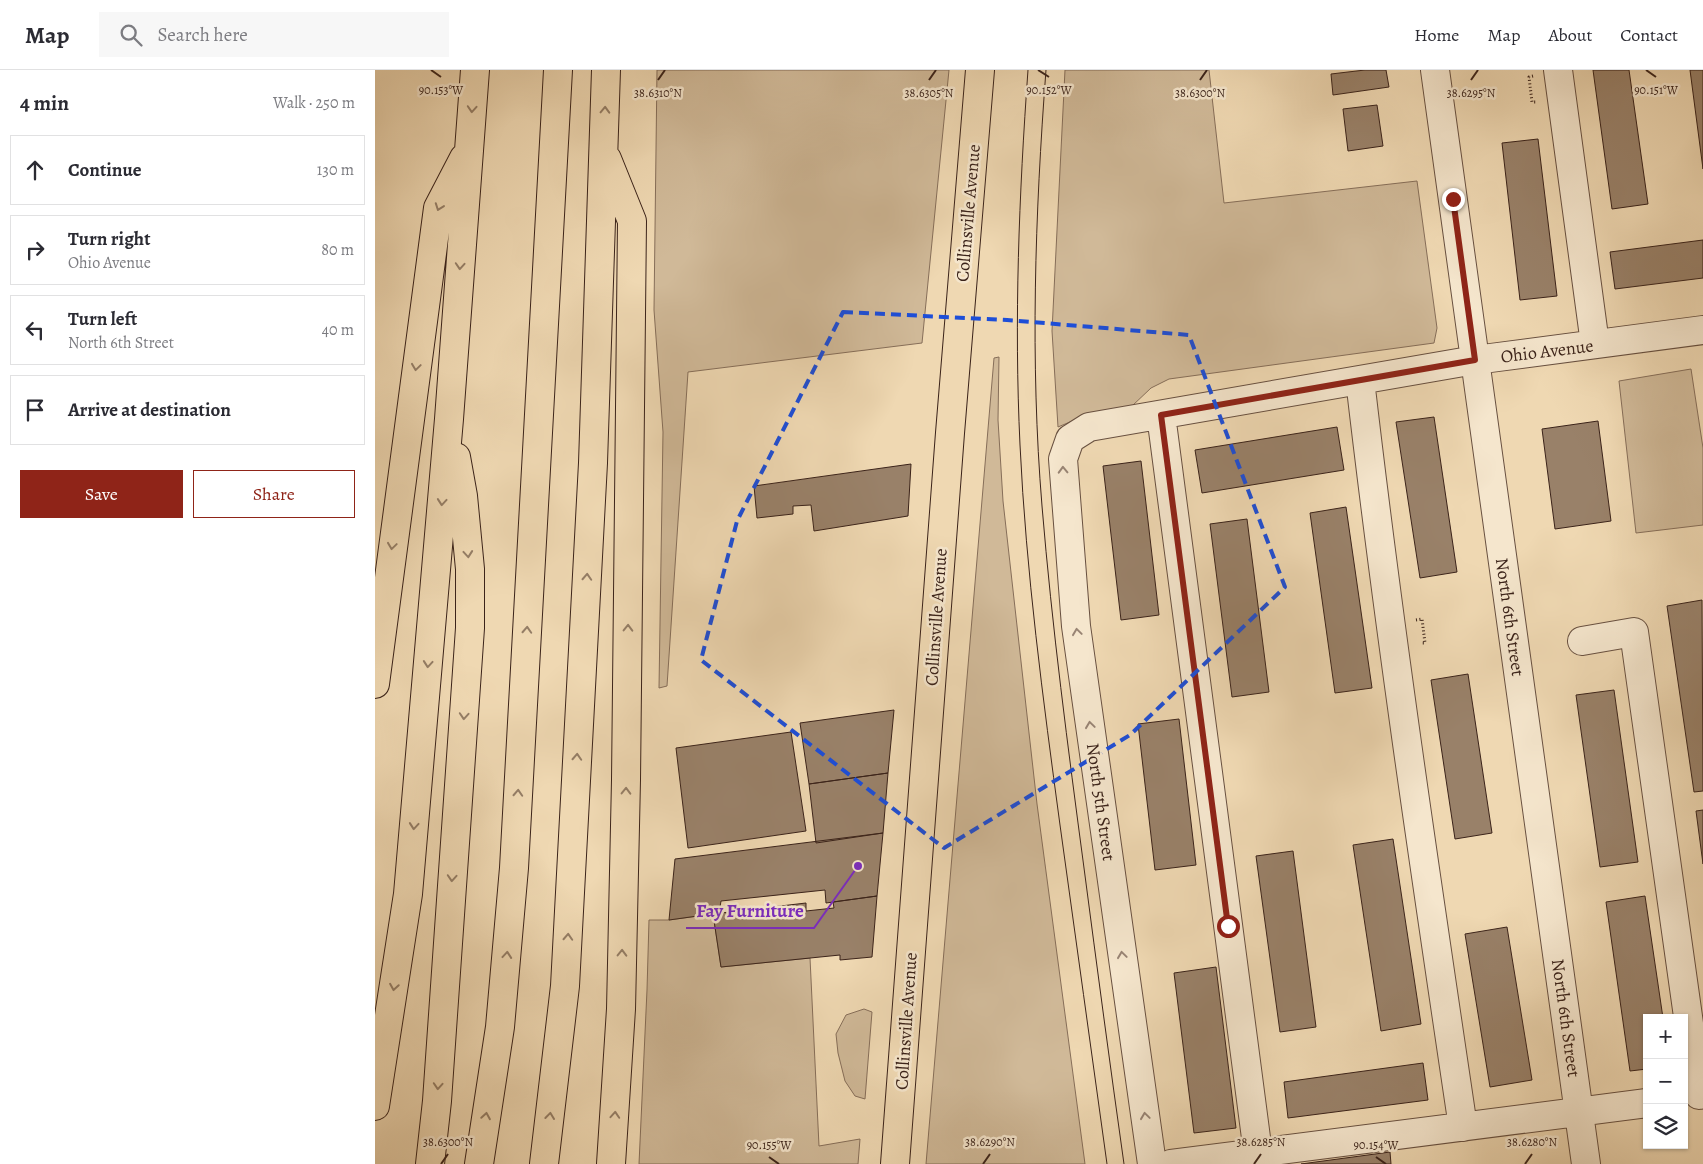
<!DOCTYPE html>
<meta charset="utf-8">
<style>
body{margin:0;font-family:Alegreya,serif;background:#f7f7f7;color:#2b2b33}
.controls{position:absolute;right:15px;bottom:15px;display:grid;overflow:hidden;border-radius:0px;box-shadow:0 1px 4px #0004}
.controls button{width:45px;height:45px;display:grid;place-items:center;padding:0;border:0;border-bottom:1px solid #e1e1e2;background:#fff;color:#2b2b33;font:25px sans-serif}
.stop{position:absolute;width:15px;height:15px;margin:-11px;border:4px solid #8f2418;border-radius:50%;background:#fff}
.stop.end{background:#8f2418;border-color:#fff;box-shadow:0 1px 5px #0008}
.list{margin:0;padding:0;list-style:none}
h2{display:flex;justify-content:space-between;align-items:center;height:65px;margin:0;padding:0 20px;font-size:21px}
h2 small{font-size:16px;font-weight:400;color:#7c7c81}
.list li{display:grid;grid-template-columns:32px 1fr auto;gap:15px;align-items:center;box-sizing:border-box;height:70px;margin:0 10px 10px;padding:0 10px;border:1px solid #e1e1e2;border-radius:0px}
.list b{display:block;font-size:19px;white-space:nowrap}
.list p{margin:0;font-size:16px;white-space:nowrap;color:#7c7c81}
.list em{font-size:16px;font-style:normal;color:#7c7c81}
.actions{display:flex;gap:10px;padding:15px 20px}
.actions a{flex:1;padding:11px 0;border:1px solid #8f2418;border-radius:0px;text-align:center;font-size:18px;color:#8f2418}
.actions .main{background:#8f2418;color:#fff}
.icon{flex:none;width:28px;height:28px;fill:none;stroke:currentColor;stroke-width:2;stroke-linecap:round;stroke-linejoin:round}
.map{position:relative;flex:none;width:1328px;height:1094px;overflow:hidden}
header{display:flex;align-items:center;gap:30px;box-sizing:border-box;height:70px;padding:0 25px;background:#fff;border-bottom:1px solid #e1e1e2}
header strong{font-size:24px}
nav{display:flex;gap:28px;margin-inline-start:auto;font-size:18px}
.search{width:350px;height:45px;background:#f7f7f7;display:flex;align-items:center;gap:12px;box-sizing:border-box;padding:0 18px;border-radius:0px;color:#7c7c81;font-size:19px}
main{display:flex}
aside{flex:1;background:#fff}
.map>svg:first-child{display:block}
.green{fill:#d0b998;stroke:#866e59}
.building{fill:#998169;stroke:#3b231a}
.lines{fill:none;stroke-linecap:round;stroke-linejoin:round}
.minor-casing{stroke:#685040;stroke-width:30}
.major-casing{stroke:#3b231a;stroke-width:30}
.highway-casing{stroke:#3b231a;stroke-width:30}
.path{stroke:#3b231a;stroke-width:3;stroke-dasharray:1 2.5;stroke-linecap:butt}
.minor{stroke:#f5e6cd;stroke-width:28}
.major{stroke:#efd8b2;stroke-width:28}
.highway{stroke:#efd8b2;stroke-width:28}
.tram{stroke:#3b231a;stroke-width:1}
.oneway{stroke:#957e66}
.oneway2{stroke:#988474}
.route{stroke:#8f2418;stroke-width:6}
.marked{fill:none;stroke:#1d4ed8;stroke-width:4;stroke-dasharray:10 6;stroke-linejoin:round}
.ticks{fill:none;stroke:#3b231a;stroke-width:2}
.labels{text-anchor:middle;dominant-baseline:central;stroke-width:5;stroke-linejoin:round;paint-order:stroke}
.street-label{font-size:18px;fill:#3b231a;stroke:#f5e6cd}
.ticks-label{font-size:12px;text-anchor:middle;fill:#3b231a;stroke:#f5e6cd;stroke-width:5;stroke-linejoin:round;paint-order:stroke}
.leader{fill:none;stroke:#7b2cbf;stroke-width:2}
.callout-dot{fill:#7b2cbf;stroke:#f5e6cd;stroke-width:2}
.callout-label{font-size:19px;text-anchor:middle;font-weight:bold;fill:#7b2cbf;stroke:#f5e6cd;stroke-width:5;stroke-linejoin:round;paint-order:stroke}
</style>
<header>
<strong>Map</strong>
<div class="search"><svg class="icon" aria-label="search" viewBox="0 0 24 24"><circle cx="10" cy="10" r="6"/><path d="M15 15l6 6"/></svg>Search here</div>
<nav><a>Home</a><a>Map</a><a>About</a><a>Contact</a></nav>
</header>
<main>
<aside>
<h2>4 min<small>Walk · 250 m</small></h2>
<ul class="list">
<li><svg class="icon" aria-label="ahead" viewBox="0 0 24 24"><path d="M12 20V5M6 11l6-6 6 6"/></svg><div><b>Continue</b></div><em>130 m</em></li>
<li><svg class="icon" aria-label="right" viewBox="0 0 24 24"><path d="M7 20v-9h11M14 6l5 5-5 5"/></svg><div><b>Turn right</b><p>Ohio Avenue</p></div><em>80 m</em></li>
<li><svg class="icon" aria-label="left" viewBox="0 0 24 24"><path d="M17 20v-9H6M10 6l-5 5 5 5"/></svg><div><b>Turn left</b><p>North 6th Street</p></div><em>40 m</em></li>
<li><svg class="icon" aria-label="arrive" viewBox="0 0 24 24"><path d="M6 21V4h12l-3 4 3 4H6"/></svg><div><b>Arrive at destination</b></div></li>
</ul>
<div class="actions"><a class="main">Save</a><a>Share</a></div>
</aside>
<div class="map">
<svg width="1328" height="1094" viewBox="0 0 1328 1094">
<rect width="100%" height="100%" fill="#efd8b2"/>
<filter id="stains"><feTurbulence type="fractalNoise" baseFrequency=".004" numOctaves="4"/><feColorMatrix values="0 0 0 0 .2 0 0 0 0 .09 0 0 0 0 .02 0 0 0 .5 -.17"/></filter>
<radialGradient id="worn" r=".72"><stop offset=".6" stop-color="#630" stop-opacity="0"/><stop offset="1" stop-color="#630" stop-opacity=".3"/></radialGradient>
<!-- green -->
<path class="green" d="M282,0H574L547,273L313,302L292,616L284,618L288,362L279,240Z
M690,0H834L849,133L1042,111L1062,258L1059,273L794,309L776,318L757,336L714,344L683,357L677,261Z
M624,287L623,350L628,431L662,734L710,1094H551L619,288Z
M1316,299L1328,378V455L1261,463L1244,311Z
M338,844L346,897L435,888L444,1076L485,1069L483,1094H264L272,920L274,850H294Z
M489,939L497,942L490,1029L480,1026L470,1011L463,983L461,964L471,945Z"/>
<!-- building -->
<path class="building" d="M990,0H1011L1014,17L958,25L956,4Z
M1218,0H1254L1273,134L1237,139Z
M1315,0H1328V99Z
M1002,35L1008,76L973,81L968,39Z
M1163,69L1182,226L1145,230L1127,73Z
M1328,170V208L1240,219L1235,182Z
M1059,347L1082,502L1045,508L1021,352Z
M1223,351L1236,451L1180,459L1167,359Z
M962,357L969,400L827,423L820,380Z
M766,391L784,545L746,550L728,396Z
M536,394L533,446L439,461L436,435L418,436V444L382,448L379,416Z
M971,437L997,618L960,623L935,443Z
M872,449L894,622L857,627L835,454Z
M1327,530L1328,721L1319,722L1292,536Z
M1093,604L1117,763L1080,769L1056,610Z
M1239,620L1263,792L1225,797L1201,625Z
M519,640L513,703L434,714L425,653Z
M804,649L821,795L780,800L763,654Z
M416,662L431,761L313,778L301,678Z
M513,703L508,763L441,773L434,714Z
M1328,740V794L1321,741Z
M508,763L502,826L451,833L450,820L346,831L344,843L294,850L300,789Z
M1018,769L1046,954L1006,961L978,775Z
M918,781L941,957L905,962L881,786Z
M502,826L497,887L465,890V885L346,897L338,844L431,833V841L459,838L458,832Z
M1270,826L1288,948H1272V999L1255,1001L1231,832Z
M1132,857L1157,1010L1115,1017L1090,864Z
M841,897L861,1058L819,1063L799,903Z
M1048,993L1053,1030L913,1048L909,1012Z
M1015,1082L1016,1094H926Z"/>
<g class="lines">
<defs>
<path id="minor" d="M1060,0L1211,1094
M1183,0L1220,274
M985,310C1014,560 1051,808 1088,1057
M786,345L883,1083
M1207,571L1259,562L1324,1025
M777,1094L701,556L688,389L695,369L714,357L1100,290L1328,260
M796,1094L1272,1033"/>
<path id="major" d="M520,1094L575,363L605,0"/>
<path id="highway" d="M232,89L257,151L251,710L246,939L236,1094
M0,614L63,138L89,88
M0,1036L33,824L74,349L100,0
M55,1094L62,1031L95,558V499L88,426L81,387
M104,1094L125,957L139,798L183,0
M169,1094L190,916L218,393L231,0"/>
</defs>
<!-- minor casing -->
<use href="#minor" class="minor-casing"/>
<!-- major casing -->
<use href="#major" class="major-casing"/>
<!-- highway casing -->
<use href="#highway" class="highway-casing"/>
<!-- path -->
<path class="path" d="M1158,6L1154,7L1157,32H1161
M1041,550L1047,549L1050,573H1046"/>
<!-- minor -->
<use href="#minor" class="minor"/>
<!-- major -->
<use href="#major" class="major"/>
<!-- highway -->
<use href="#highway" class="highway"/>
<!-- tram -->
<path class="tram" d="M653,0C644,125 639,250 645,375C651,502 668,629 685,755C701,868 716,981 732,1094
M671,0C660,145 655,291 667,436C677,557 693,678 709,798C722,897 735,995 749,1094"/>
</g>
<!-- one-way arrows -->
<defs><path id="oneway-chevron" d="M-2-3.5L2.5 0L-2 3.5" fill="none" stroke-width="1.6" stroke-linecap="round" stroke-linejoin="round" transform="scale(1.25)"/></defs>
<g class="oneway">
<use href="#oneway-chevron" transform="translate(97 39) rotate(94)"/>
<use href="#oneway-chevron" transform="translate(230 40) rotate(-88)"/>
<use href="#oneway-chevron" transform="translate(64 137) rotate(110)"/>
<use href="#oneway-chevron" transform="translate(85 196) rotate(94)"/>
<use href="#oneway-chevron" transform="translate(41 297) rotate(98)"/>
<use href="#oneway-chevron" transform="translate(67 432) rotate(95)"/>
<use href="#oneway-chevron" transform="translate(17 476) rotate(98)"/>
<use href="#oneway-chevron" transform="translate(93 484) rotate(85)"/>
<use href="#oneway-chevron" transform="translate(212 507) rotate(-87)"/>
<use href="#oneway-chevron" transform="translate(253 558) rotate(-89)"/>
<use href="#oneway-chevron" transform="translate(152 560) rotate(-87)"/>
<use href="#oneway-chevron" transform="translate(53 594) rotate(95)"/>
<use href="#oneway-chevron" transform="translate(89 646) rotate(94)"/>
<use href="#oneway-chevron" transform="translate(202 687) rotate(-87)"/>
<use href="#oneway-chevron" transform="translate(251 721) rotate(-89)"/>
<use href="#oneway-chevron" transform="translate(143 723) rotate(-87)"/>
<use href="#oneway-chevron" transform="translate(39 756) rotate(95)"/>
<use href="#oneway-chevron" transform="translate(77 808) rotate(94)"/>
<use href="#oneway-chevron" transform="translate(193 867) rotate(-87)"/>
<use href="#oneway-chevron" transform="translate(247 883) rotate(-89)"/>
<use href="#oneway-chevron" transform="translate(132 885) rotate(-85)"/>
<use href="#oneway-chevron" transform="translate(19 917) rotate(99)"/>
<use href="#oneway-chevron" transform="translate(63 1016) rotate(94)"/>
<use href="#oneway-chevron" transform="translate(240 1045) rotate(-86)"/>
<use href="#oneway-chevron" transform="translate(111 1046) rotate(-81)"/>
<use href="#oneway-chevron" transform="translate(175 1046) rotate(-83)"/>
</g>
<g class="oneway2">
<use href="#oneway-chevron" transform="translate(688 400) rotate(-92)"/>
<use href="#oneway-chevron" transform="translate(702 562) rotate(-98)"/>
<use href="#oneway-chevron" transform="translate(715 655) rotate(-98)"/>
<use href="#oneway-chevron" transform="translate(747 885) rotate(-98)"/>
<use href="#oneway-chevron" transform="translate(770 1046) rotate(-98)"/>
</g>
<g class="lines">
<!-- route -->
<path class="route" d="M853,856L786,345L1100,290L1078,129"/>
</g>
<!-- marked area -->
<path class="marked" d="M468,242L632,250L814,265L910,517L755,665L569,778L326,590L362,451Z"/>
<!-- ticks -->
<path class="ticks" d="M56,0L66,7M663,0L674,7M1271,0L1281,7M283,10L290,0M554,10L561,0M825,10L832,0M1096,10L1103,0M394,1087L404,1094M1001,1087L1011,1094M66,1094L73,1084M608,1094L615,1084M879,1094L886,1084M1150,1094L1157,1084"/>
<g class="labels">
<!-- street labels -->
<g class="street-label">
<text transform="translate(593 143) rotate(-85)">Collinsville Avenue</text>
<text transform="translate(1172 281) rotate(-7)">Ohio Avenue</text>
<text transform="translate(561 547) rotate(-86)">Collinsville Avenue</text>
<text transform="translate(1135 547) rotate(82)">North 6th Street</text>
<text transform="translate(726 732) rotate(82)">North 5th Street</text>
<text transform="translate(1191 948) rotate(82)">North 6th Street</text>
<text transform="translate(531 951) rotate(-86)">Collinsville Avenue</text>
</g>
</g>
<g class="ticks-label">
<text x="66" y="24">90.153°W</text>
<text x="674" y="24">90.152°W</text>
<text x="1281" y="24">90.151°W</text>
<text x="283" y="27">38.6310°N</text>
<text x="554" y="27">38.6305°N</text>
<text x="825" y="27">38.6300°N</text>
<text x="1096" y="27">38.6295°N</text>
<text x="73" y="1076">38.6300°N</text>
<text x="615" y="1076">38.6290°N</text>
<text x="886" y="1076">38.6285°N</text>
<text x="1157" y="1076">38.6280°N</text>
<text x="394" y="1079">90.155°W</text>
<text x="1001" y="1079">90.154°W</text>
</g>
<!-- callouts -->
<path class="leader" d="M483 796L439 858H311"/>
<circle class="callout-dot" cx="483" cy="796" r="5"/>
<g class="callout-label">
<text x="375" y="847">Fay Furniture</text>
</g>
<rect width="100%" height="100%" filter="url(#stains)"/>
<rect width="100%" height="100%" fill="url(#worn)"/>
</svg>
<div class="controls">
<button>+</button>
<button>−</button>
<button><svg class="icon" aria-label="layers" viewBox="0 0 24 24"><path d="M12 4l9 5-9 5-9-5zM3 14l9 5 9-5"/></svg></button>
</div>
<div class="stop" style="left:853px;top:856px"></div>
<div class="stop end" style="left:1078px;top:129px"></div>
</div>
</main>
